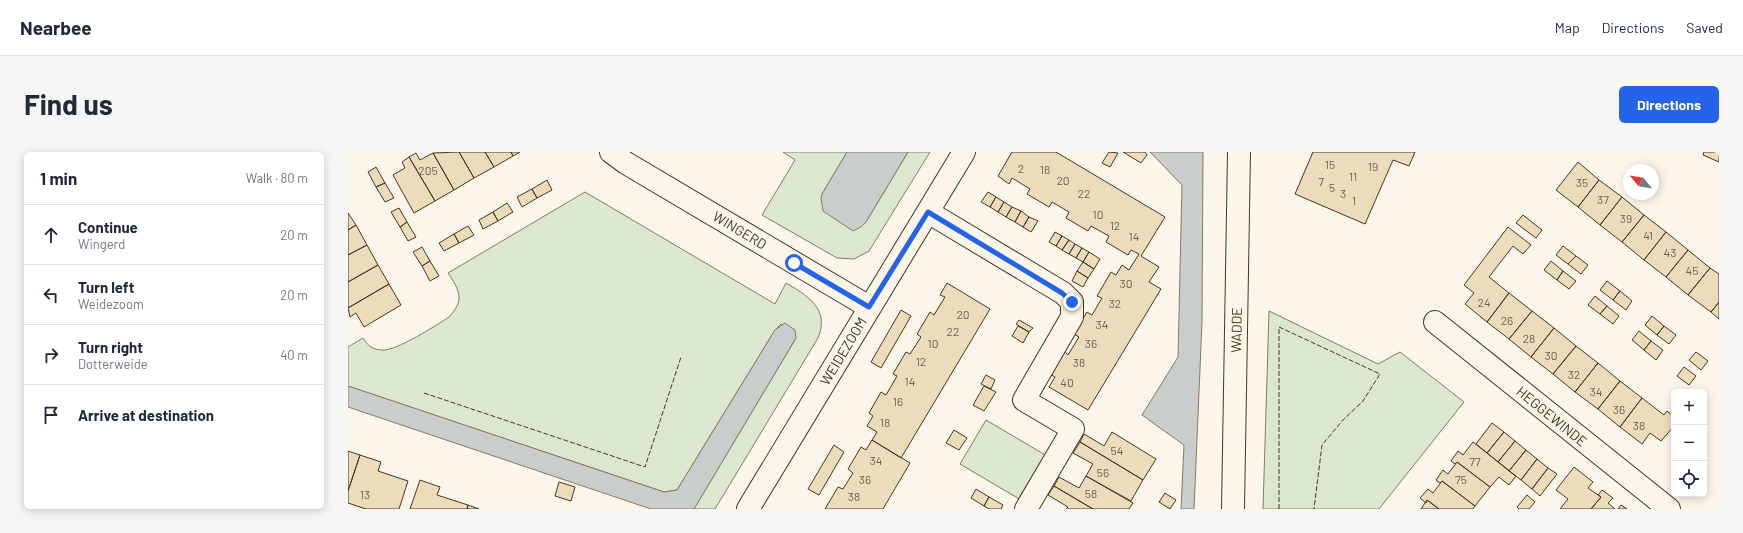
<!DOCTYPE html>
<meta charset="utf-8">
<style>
body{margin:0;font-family:Barlow,sans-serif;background:#f6f6f7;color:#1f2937}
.controls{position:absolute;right:12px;bottom:12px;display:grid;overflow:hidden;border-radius:6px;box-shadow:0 2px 10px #0003}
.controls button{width:36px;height:36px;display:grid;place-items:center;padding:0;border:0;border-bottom:1px solid #e0e1e3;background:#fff;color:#1f2937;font:20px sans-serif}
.compass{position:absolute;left:1275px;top:12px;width:36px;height:36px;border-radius:50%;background:#fff;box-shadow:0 2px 10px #0003;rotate:300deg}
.stop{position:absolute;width:12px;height:12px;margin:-9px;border:3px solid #2563eb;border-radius:50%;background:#fff}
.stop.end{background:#2563eb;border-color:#fff;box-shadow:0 1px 4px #0008}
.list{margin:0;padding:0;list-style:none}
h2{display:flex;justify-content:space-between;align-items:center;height:52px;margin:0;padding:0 16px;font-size:17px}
h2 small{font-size:13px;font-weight:400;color:#747a83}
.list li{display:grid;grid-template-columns:26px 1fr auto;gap:12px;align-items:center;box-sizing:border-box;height:60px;padding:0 16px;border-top:1px solid #e0e1e3}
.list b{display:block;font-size:15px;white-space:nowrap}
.list p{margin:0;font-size:13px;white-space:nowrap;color:#747a83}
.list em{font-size:13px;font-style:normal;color:#747a83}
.icon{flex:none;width:22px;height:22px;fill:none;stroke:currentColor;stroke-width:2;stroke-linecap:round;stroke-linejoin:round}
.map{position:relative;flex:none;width:1371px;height:357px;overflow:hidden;border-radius:6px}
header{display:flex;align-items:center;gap:24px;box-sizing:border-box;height:56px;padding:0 20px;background:#fff;border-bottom:1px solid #e0e1e3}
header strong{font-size:19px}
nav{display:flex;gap:22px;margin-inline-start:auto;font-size:14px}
.intro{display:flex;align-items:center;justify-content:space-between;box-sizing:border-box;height:96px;padding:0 24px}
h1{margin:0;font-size:28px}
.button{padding:10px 18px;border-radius:6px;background:#2563eb;color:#fff;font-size:14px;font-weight:700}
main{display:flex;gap:24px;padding:0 24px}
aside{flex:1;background:#fff;border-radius:6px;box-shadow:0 2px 10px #0003}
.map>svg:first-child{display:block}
.green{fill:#dce7d0;stroke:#887966}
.water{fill:#c9cecd;stroke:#887966}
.building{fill:#ecdcbc;stroke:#4a3520}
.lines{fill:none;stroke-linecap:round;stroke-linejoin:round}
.street-casing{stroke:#4a3520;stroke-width:24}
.secondary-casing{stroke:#4a3520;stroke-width:24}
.street{stroke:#fbf6e9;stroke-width:22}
.secondary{stroke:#fbf6e9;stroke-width:22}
.fence{stroke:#4a3520;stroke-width:1;stroke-dasharray:5 2;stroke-linecap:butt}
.route{stroke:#2563eb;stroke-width:5}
.labels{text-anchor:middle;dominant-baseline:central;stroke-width:3;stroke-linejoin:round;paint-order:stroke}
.number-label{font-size:12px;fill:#725f47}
.street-label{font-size:14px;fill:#4a3520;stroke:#fbf6e9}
</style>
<header>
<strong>Nearbee</strong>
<nav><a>Map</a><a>Directions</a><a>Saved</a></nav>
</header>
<div class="intro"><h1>Find us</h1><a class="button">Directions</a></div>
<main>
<aside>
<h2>1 min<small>Walk · 80 m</small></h2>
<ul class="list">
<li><svg class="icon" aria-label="ahead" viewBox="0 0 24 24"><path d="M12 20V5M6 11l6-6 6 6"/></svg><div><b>Continue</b><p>Wingerd</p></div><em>20 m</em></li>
<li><svg class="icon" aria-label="left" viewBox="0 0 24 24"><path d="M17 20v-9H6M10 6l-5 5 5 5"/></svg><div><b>Turn left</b><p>Weidezoom</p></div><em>20 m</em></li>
<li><svg class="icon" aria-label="right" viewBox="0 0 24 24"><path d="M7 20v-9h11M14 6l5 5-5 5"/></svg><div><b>Turn right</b><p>Dotterweide</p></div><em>40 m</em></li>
<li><svg class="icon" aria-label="arrive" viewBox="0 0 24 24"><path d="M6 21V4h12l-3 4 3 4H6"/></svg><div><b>Arrive at destination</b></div></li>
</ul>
</aside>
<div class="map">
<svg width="1371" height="357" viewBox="0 0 1371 357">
<rect width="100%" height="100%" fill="#fbf6e9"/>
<!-- green -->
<path class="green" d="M435,0H499L474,42L518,70L560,0H582L521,99L506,107L489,106L414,63L447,8Z
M237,40L427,152L438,131C460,144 482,157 470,186L367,357H346L448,186L433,172L427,178L329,338L316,340L0,234V195L15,186C20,194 25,198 35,198C48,199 89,173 101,165C104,162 108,156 110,152C114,141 106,130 100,121Z
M921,159L1030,212L1052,200L1116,250L1031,357H915Z
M638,268L699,304L673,348L612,312Z"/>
<!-- water -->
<path class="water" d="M499,0H560L518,70L513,75L505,79L475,59L473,46L474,42Z
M802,0H855L854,170L846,357H833L836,293L794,263L830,205L834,33Z
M437,171L447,178L448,186L346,357H303L0,255V234L316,340L329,338L427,178Z"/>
<!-- building -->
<path class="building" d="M111,0L126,26L106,38L85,1Z
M111,0H137L146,15L126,26Z
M137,0H163L165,4L146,15Z
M163,0H172L165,4Z
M664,0H708L817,65L793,104L811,115L801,130L813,137L740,258L701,235L707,225L702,222L716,199L720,203L731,185L726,182L739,160L744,163L754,146L749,144L763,120L768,123L774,113L781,118L791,102L783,98L780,103L758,90L761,84L743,74L740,79L718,66L721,60L704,50L701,55L679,42L682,37L664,26L661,32L650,24Z
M761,0L770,1L762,15L754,11Z
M775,0H797L799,3L793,11Z
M965,0H1067L1061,14L1045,8L1017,72L947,42Z
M1356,0H1371V10L1355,3Z
M68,1L72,8L85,1L106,38L87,49L61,5Z
M61,5L87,49L66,61L45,23L57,16L54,10Z
M1230,10L1251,28L1230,55L1208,38Z
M28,15L37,31L28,35L20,20Z
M199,28L204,38L189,46L184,37Z
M1251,28L1274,45L1252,73L1230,55Z
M37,31L46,46L37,50L28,35Z
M184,37L189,46L174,55L169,45Z
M640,40L648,45L642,55L633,50Z
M648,45L656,50L650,60L642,55Z
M1274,45L1296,63L1274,90L1252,73Z
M656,50L664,55L658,65L650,60Z
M159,51L165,60L150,69L145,60Z
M664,55L673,59L667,70L658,65Z
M51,56L59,70L52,75L43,60Z
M673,59L681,65L675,75L667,70Z
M145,60L150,69L135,77L131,68Z
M0,61L8,73L0,78Z
M1175,63L1194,78L1188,86L1168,71Z
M1296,63L1318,80L1296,108L1274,90Z
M681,65L690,69L683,80L675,75Z
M59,70L68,85L60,89L52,75Z
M8,73L19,93L0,103V78Z
M120,74L126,83L111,91L106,82Z
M1160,75L1183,93L1175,102L1165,94L1141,125L1161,141L1139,170L1117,152L1126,141L1116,133Z
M707,80L714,84L708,94L701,90Z
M1318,80L1340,98L1318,125L1296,108Z
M106,82L111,91L96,99L91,91Z
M714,84L721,88L714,98L708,94Z
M721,88L727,92L721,102L714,98Z
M727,92L734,96L728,106L721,102Z
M19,93L30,113L0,130V103Z
M1215,94L1228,104L1220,112L1208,103Z
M74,95L82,109L74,114L65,100Z
M734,96L741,100L735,110L728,106Z
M1340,98L1362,116L1340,143L1318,125Z
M741,100L752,107L746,117L735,110Z
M1228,104L1240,113L1233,122L1220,112Z
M82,109L91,124L82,129L74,114Z
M1203,109L1215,119L1209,128L1196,118Z
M735,110L746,117L740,126L729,119Z
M30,113L41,132L0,156V130Z
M1362,116L1371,122V150L1363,160L1340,143Z
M729,119L740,126L735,135L724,129Z
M1215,119L1228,129L1221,137L1209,128Z
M1259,129L1272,139L1265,148L1252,138Z
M599,131L642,157L553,306L524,288L529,280L519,274L525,264L521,261L533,240L538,243L549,224L545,222L558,200L562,202L573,185L569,182L582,160L586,163L597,145L592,143Z
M41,132L53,153L16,175L8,161L2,165L0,156Z
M1272,139L1284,149L1278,158L1265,148Z
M1161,141L1184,159L1161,187L1139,170Z
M1247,144L1259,154L1252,162L1240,153Z
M1371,150V167L1363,160Z
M1259,154L1271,164L1265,172L1252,162Z
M553,158L563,164L533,216L523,210Z
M1184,159L1206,176L1183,205L1161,187Z
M1304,164L1316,174L1309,183L1297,173Z
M671,168L685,176L681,180L668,172Z
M670,174L681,180L675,191L664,184Z
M1316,174L1328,183L1321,192L1309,183Z
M1206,176L1228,194L1205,222L1183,205Z
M1291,179L1303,189L1296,198L1284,188Z
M1303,189L1315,198L1308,208L1296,198Z
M1228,194L1250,211L1227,240L1205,222Z
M1348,200L1360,209L1353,218L1341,208Z
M1250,211L1272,229L1250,257L1227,240Z
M1336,215L1348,224L1341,233L1329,224Z
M638,223L647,228L643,237L633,232Z
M1272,229L1294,246L1272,275L1250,257Z
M636,234L648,240L636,259L625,253Z
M1294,246L1316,263L1319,259L1326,265V274L1313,289L1302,281L1294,292L1272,275Z
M1144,271L1156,280L1139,301L1128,292Z
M606,278L619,286L611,298L598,291Z
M764,280L808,307L795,328L732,290L736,282L756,294Z
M1156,280L1167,289L1150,310L1139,301Z
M524,288L562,311L535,357H477L490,335L495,337L505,321L500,317L513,295L518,298Z
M1167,289L1178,298L1161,319L1150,310Z
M732,290L795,328L783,349L738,324L745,312L725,301Z
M1125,290L1168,324L1161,333L1151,325L1142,335L1109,310L1107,312L1103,309L1110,299L1115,303Z
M486,293L496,300L471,343L460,337Z
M1178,298L1189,307L1173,328L1161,319Z
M0,299L12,303L0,339Z
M12,303L33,310L30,319L60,329L51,357H18L0,351V339Z
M1189,307L1200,316L1184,337L1173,328Z
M1109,310L1142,335L1127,354L1094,329L1092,331L1088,328L1095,318L1100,322Z
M1226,315L1245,330L1240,336L1253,345L1243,357H1212L1220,347L1208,338Z
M1200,316L1209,322L1192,344L1184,337Z
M738,324L785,351L781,357H745L706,334L711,325L731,336Z
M72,328L92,335L89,343L120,353L119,357H62Z
M1094,329L1127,354L1125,357H1091L1079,348L1078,351L1072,346L1080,337L1085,341Z
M211,330L227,335L223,349L207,344Z
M706,334L745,357H718L720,355L700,343Z
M628,337L641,345L636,354L623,346Z
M1254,338L1265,346L1260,351L1267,357H1243L1253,345L1250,343Z
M817,341L828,348L822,357L811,350Z
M1179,343L1187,350L1181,357H1171L1169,355Z
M641,345L655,353L653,357H641L636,354Z
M1079,348L1091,357H1073Z
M120,353L131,357H119Z
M1273,353L1279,357H1270Z"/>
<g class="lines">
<defs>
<path id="street" d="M263,0L278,11L521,155
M580,60L715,141L724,150V165L676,248L725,277L678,357
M1087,170L1321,357
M400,357L616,0"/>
<path id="secondary" d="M885,357L891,0"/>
</defs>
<!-- street casing -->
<use href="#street" class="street-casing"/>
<!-- secondary casing -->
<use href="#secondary" class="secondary-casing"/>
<!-- street -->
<use href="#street" class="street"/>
<!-- secondary -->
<use href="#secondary" class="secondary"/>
<!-- fence -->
<path class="fence" d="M76,241L297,315L333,205
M931,357V175L1032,222L1015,249L995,268L974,293L966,357"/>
</g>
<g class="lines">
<!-- route -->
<path class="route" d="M446,111L521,155L580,60L714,141L724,150"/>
</g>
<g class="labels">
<!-- number labels -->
<g class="number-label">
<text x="982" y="12">15</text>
<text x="1025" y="14">19</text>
<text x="673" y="16">2</text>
<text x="697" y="17">18</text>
<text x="80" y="18">205</text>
<text x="1005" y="24">11</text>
<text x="715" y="28">20</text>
<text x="973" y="29">7</text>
<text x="1234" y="30">35</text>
<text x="984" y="35">5</text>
<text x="736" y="41">22</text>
<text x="995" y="41">3</text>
<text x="1255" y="47">37</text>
<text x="1006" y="48">1</text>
<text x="750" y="62">10</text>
<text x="1278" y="66">39</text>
<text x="767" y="73">12</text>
<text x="1300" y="83">41</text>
<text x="786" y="84">14</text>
<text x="1322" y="100">43</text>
<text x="1344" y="118">45</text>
<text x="778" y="131">30</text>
<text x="1136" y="150">24</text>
<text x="767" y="151">32</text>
<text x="615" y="162">20</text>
<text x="1159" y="168">26</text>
<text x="754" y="172">34</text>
<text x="605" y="179">22</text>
<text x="1181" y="186">28</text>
<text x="585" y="191">10</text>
<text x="743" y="191">36</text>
<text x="1203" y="203">30</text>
<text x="573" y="209">12</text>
<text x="731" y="210">38</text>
<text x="1226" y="222">32</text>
<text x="562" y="229">14</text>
<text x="719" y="230">40</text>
<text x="1248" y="239">34</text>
<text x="550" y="249">16</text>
<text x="1271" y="257">36</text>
<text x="537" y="270">18</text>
<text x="1291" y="273">38</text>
<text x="769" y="298">54</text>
<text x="528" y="308">34</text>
<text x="1127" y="309">77</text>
<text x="755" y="320">56</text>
<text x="517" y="327">36</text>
<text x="1113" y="327">75</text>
<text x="743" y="341">58</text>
<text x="17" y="342">13</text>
<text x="506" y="344">38</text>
</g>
<!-- street labels -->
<g class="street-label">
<text transform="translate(392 78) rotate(31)">WINGERD</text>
<text transform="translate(888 178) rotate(-89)">WADDE</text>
<text transform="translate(495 199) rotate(-59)">WEIDEZOOM</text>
<text transform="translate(1204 264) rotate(39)">HEGGEWINDE</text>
</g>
</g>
</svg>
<div class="controls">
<button>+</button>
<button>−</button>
<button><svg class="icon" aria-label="locate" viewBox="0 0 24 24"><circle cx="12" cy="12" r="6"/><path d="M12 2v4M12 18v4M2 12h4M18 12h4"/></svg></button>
</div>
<svg class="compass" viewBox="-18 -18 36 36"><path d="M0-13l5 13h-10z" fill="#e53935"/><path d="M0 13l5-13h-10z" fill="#747a83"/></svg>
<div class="stop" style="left:446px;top:111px"></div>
<div class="stop end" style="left:724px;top:150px"></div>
</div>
</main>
